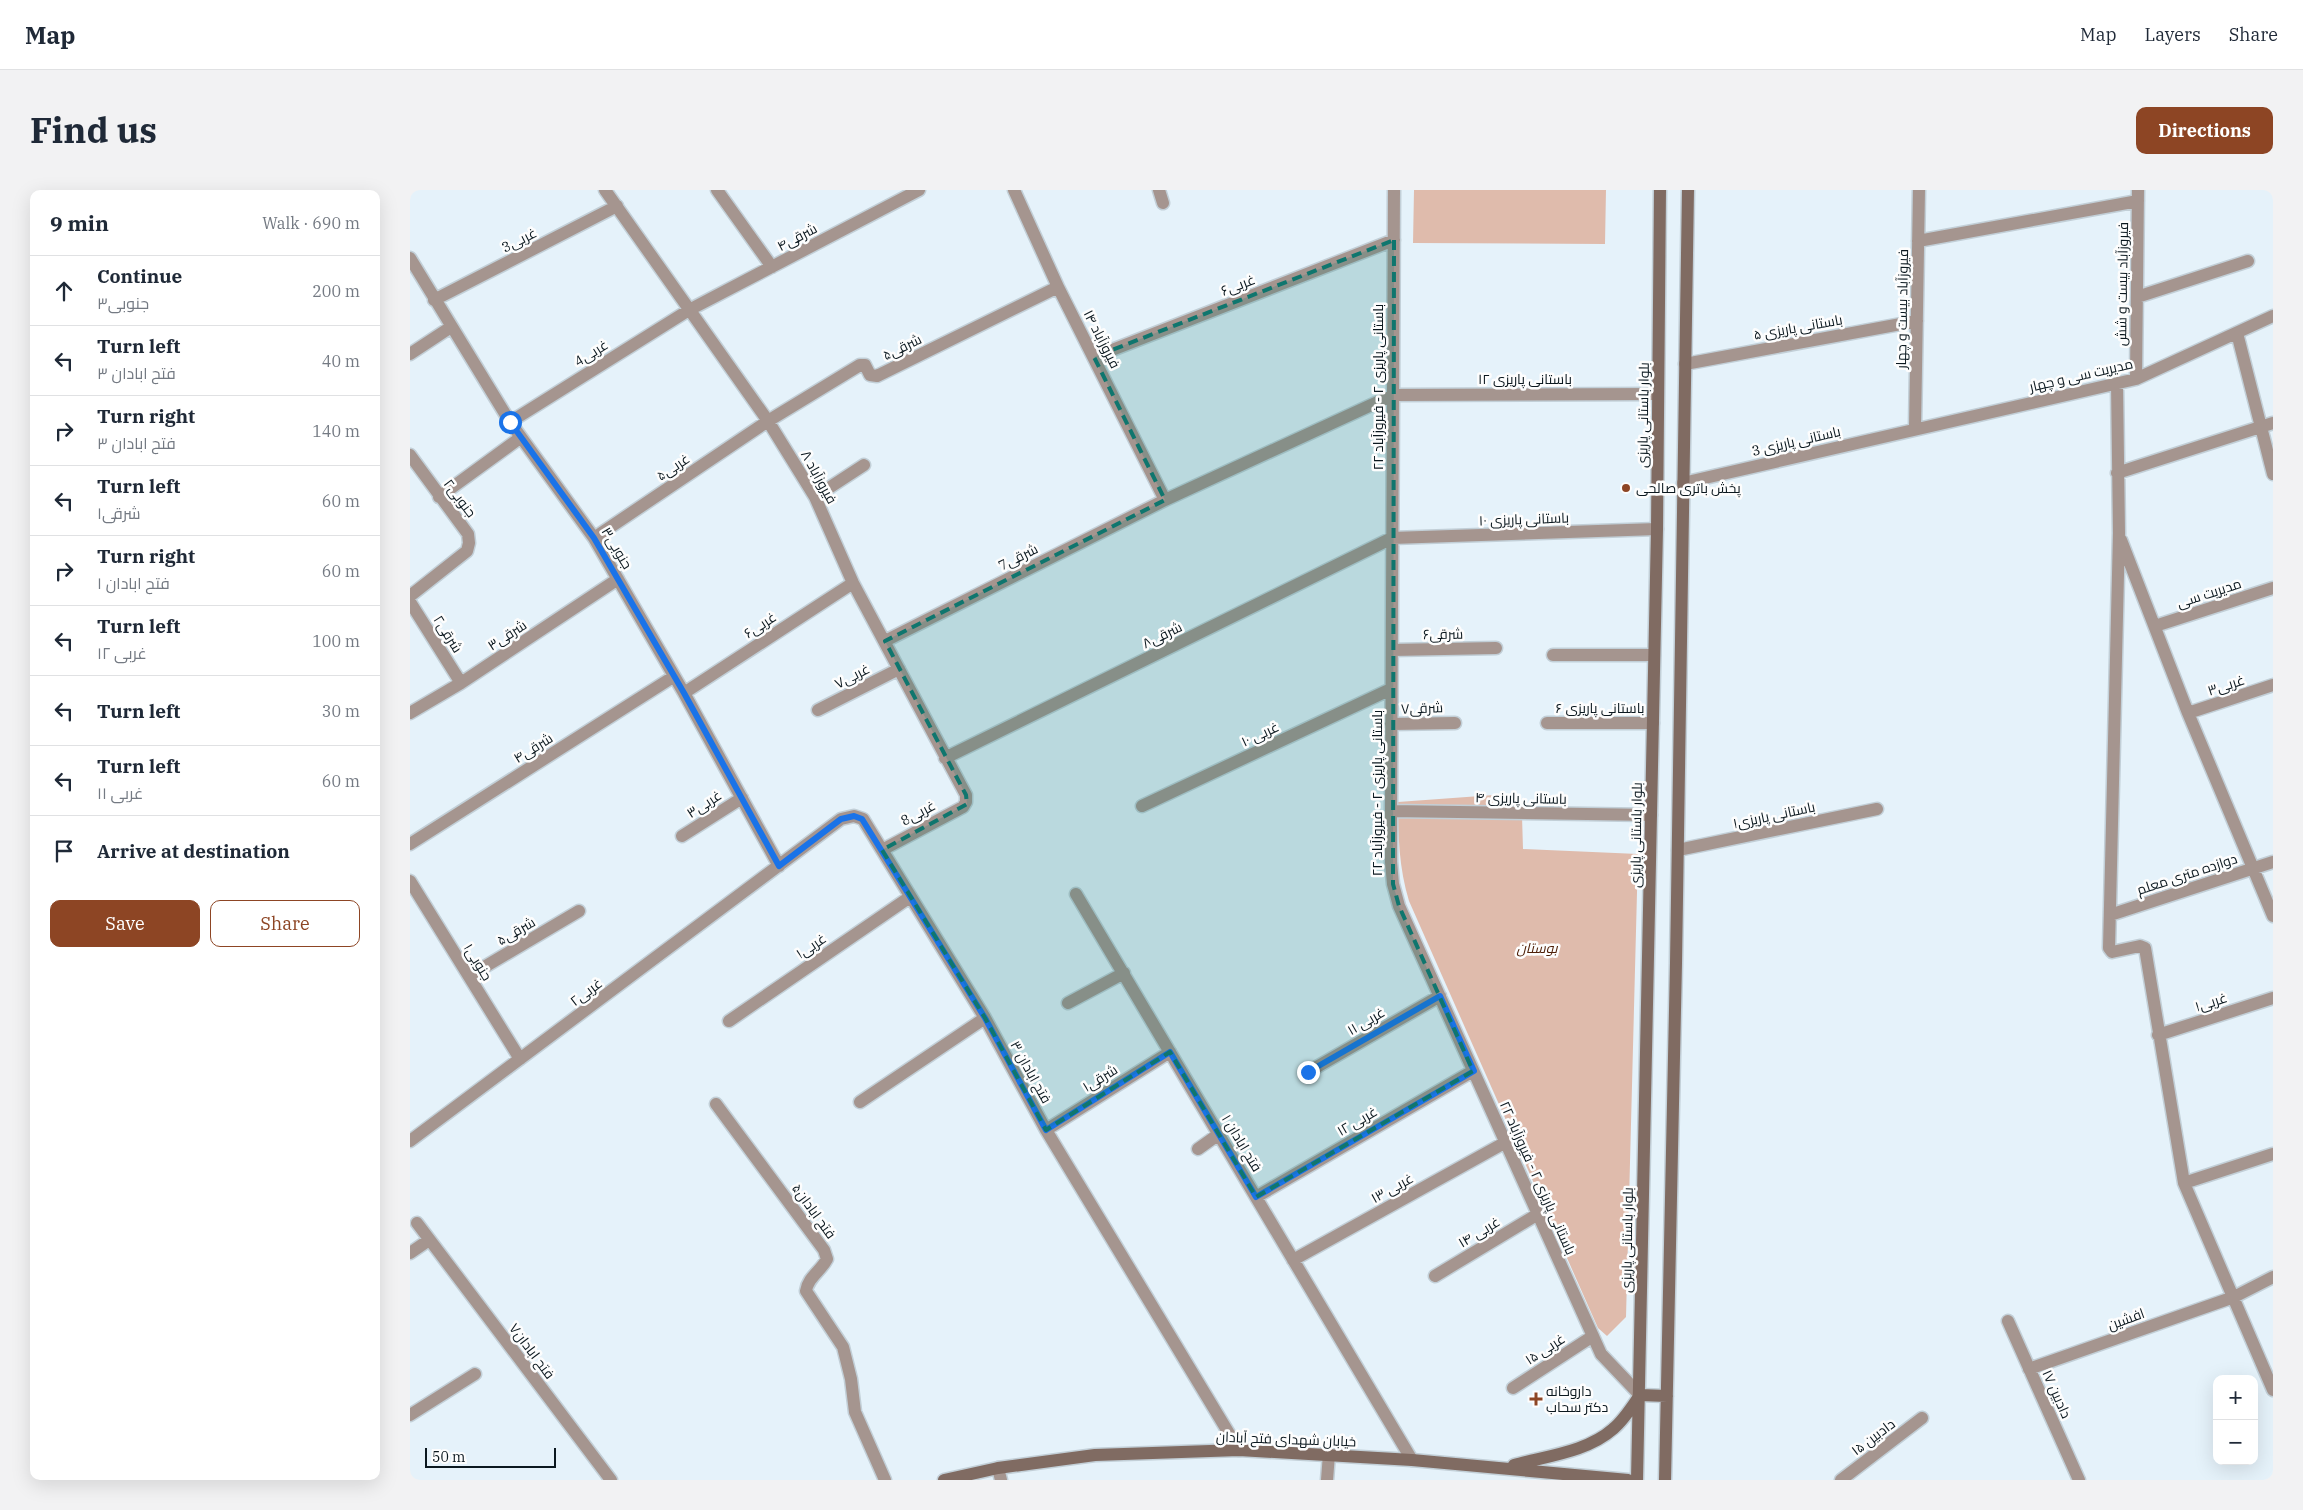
<!DOCTYPE html>
<meta charset="utf-8">
<style>
body{margin:0;font-family:"IBM Plex Serif",Cairo,serif;background:#f2f2f3;color:#1f2937}
.controls{position:absolute;right:15px;bottom:15px;display:grid;overflow:hidden;border-radius:10px;box-shadow:0 5px 20px #0002}
.controls button{width:45px;height:45px;display:grid;place-items:center;padding:0;border:0;border-bottom:1px solid #e0e1e3;background:#fff;color:#1f2937;font:25px sans-serif}
.scale{position:absolute;left:15px;bottom:12px;width:131px;box-sizing:border-box;padding-left:5px;border:2px solid #0b181f;border-top:0;font-size:14px;line-height:18px;white-space:nowrap;color:#0b181f;-webkit-text-stroke:4px #fdfdfd;paint-order:stroke}
.stop{position:absolute;width:15px;height:15px;margin:-11px;border:4px solid #1a73e8;border-radius:50%;background:#fff}
.stop.end{background:#1a73e8;border-color:#fff;box-shadow:0 1px 5px #0008}
.list{margin:0;padding:0;list-style:none}
h2{display:flex;justify-content:space-between;align-items:center;height:65px;margin:0;padding:0 20px;font-size:21px}
h2 small{font-size:16px;font-weight:400;color:#747a83}
.list li{display:grid;grid-template-columns:32px 1fr auto;gap:15px;align-items:center;box-sizing:border-box;height:70px;padding:0 20px;border-top:1px solid #e0e1e3}
.list b{display:block;font-size:19px;white-space:nowrap}
.list p{margin:0;font-size:16px;white-space:nowrap;color:#747a83}
.list em{font-size:16px;font-style:normal;color:#747a83}
.actions{display:flex;gap:10px;padding:15px 20px}
.actions a{flex:1;padding:11px 0;border:1px solid #8d4524;border-radius:10px;text-align:center;font-size:18px;color:#8d4524}
.actions .main{background:#8d4524;color:#fff}
.icon{flex:none;width:28px;height:28px;fill:none;stroke:currentColor;stroke-width:2;stroke-linecap:round;stroke-linejoin:round}
.map{position:relative;flex:none;width:1863px;height:1290px;overflow:hidden;border-radius:10px}
header{display:flex;align-items:center;gap:30px;box-sizing:border-box;height:70px;padding:0 25px;background:#fff;border-bottom:1px solid #e0e1e3}
header strong{font-size:24px}
nav{display:flex;gap:28px;margin-inline-start:auto;font-size:18px}
.intro{display:flex;align-items:center;justify-content:space-between;box-sizing:border-box;height:120px;padding:0 30px}
h1{margin:0;font-size:35px}
.button{padding:12px 22px;border-radius:10px;background:#8d4524;color:#fff;font-size:18px;font-weight:700}
main{display:flex;gap:30px;padding:0 30px}
aside{flex:1;background:#fff;border-radius:10px;box-shadow:0 5px 20px #0002}
.map>svg:first-child{display:block}
.green{fill:#dfbbac}
.lines{fill:none;stroke-linecap:round;stroke-linejoin:round}
.minor-casing{stroke:#c2cfd7;stroke-width:15}
.secondary-casing{stroke:#c2cfd7;stroke-width:15}
.minor{stroke:#a5958f;stroke-width:12}
.secondary{stroke:#806b62;stroke-width:12}
.route{stroke:#1a73e8;stroke-width:6}
.marked{fill:#0f766e;fill-opacity:0.2;stroke:#0f766e;stroke-width:4;stroke-dasharray:10 6;stroke-linejoin:round}
.poi-dot{fill:#8d4524;stroke:#fdfdfd;stroke-width:2}
.labels{text-anchor:middle;dominant-baseline:central;stroke-width:5;stroke-linejoin:round;paint-order:stroke}
.street-label{font-size:14px;fill:#0b181f;stroke:#fdfdfd}
.poi-label{font-size:14px;fill:#0b181f;stroke:#fdfdfd;text-anchor:start}
.park-label{font-size:14px;font-style:italic;fill:#4f2008;stroke:#fdfdfd}
</style>
<header>
<strong>Map</strong>
<nav><a>Map</a><a>Layers</a><a>Share</a></nav>
</header>
<div class="intro"><h1>Find us</h1><a class="button">Directions</a></div>
<main>
<aside>
<h2>9 min<small>Walk · 690 m</small></h2>
<ul class="list">
<li><svg class="icon" aria-label="ahead" viewBox="0 0 24 24"><path d="M12 20V5M6 11l6-6 6 6"/></svg><div><b>Continue</b><p>جنوبی۳</p></div><em>200 m</em></li>
<li><svg class="icon" aria-label="left" viewBox="0 0 24 24"><path d="M17 20v-9H6M10 6l-5 5 5 5"/></svg><div><b>Turn left</b><p>فتح ابادان ۳</p></div><em>40 m</em></li>
<li><svg class="icon" aria-label="right" viewBox="0 0 24 24"><path d="M7 20v-9h11M14 6l5 5-5 5"/></svg><div><b>Turn right</b><p>فتح ابادان ۳</p></div><em>140 m</em></li>
<li><svg class="icon" aria-label="left" viewBox="0 0 24 24"><path d="M17 20v-9H6M10 6l-5 5 5 5"/></svg><div><b>Turn left</b><p>شرقی۱</p></div><em>60 m</em></li>
<li><svg class="icon" aria-label="right" viewBox="0 0 24 24"><path d="M7 20v-9h11M14 6l5 5-5 5"/></svg><div><b>Turn right</b><p>فتح ابادان ۱</p></div><em>60 m</em></li>
<li><svg class="icon" aria-label="left" viewBox="0 0 24 24"><path d="M17 20v-9H6M10 6l-5 5 5 5"/></svg><div><b>Turn left</b><p>غربی ۱۲</p></div><em>100 m</em></li>
<li><svg class="icon" aria-label="left" viewBox="0 0 24 24"><path d="M17 20v-9H6M10 6l-5 5 5 5"/></svg><div><b>Turn left</b></div><em>30 m</em></li>
<li><svg class="icon" aria-label="left" viewBox="0 0 24 24"><path d="M17 20v-9H6M10 6l-5 5 5 5"/></svg><div><b>Turn left</b><p>غربی ۱۱</p></div><em>60 m</em></li>
<li><svg class="icon" aria-label="arrive" viewBox="0 0 24 24"><path d="M6 21V4h12l-3 4 3 4H6"/></svg><div><b>Arrive at destination</b></div></li>
</ul>
<div class="actions"><a class="main">Save</a><a>Share</a></div>
</aside>
<div class="map">
<svg width="1863" height="1290" viewBox="0 0 1863 1290">
<rect width="100%" height="100%" fill="#e5f2fa"/>
<!-- green -->
<path class="green" d="M1004,0H1196L1195,54L1003,53Z
M1084,605L1086,626H1112L1113,659L1228,664L1216,1127L1197,1146L1188,1138L999,711C989,678 988,646 988,612Z"/>
<g class="lines">
<defs>
<path id="minor" d="M195,0L358,231L405,307L443,393L556,605V612L553,617L472,660
M307,0L362,77
M604,0L648,97L755,310
M749,0L753,13
M984,0L981,621V672L983,694L989,716L1191,1164L1230,1205
M1508,51L1728,11
M0,68L100,232L184,348L274,503L369,676
M1727,107L1838,71
M24,110L207,16
M1827,143L1863,284
M0,164L41,137
M684,167L984,50
M1275,174L1507,131
M1726,189L1728,0
M1707,193L1709,343L1699,758L1702,762L1730,756L1735,758L1774,993L1863,1200
M100,232L279,120L509,0
M1505,238L1509,0
M0,265L58,344L59,353L57,361L0,406
M1707,283L1863,233
M1273,293L1726,189L1863,126
M29,307L110,248
M405,307L454,275
M184,348L358,231L450,175H455L460,185L467,186L648,97
M1711,350L1778,523L1863,726
M0,412L51,493
M1745,436L1863,398
M475,451L755,310L983,205L1247,204
M982,460L1086,458
M1143,465H1244
M274,503L443,393
M408,520L489,479
M0,523L51,493L208,389
M1778,523L1863,495
M1137,533H1243
M981,534L1045,533
M535,568L982,348L1247,339
M732,616L981,499
M981,621L1241,625
M272,646L332,608
M0,654L263,487
M1268,660L1467,619
M0,691L110,869
M666,704L1002,1270
M1700,725L1863,672
M59,786L169,721
M658,813L714,783
M319,831L500,707
M1748,845L1863,808
M898,882L1030,806
M450,912L575,828
M306,914L414,1060L417,1069C411,1081 398,1087 396,1101L433,1157L441,1189L445,1222L475,1290
M636,940L760,862
M0,951L431,629L444,626L453,629L575,828L636,940L829,1260
M788,959L809,944
M1774,993L1863,964
M846,1007L1063,881
M7,1033L201,1290
M0,1063L19,1050
M883,1070L1096,952
M1025,1086L1128,1024
M1598,1131L1669,1290
M1619,1179L1824,1107L1863,1087
M1103,1198L1183,1146
M0,1225L65,1184
M588,1278L591,1290
M917,1290L919,1264
M1431,1290L1512,1228"/>
<path id="secondary" d="M1104,1275C1136,1266 1177,1262 1203,1239C1214,1230 1222,1217 1230,1205L1257,1206
M534,1290L588,1278L685,1265L829,1260L1002,1270L1218,1290
M1227,1290L1247,339L1250,0
M1255,1290L1266,773L1278,0"/>
</defs>
<!-- minor casing -->
<use href="#minor" class="minor-casing"/>
<!-- secondary casing -->
<use href="#secondary" class="secondary-casing"/>
<!-- minor -->
<use href="#minor" class="minor"/>
<!-- secondary -->
<use href="#secondary" class="secondary"/>
</g>
<g class="lines">
<!-- route -->
<path class="route" d="M100,232L184,348L274,503L369,676L431,629L444,626L452,629L575,828L636,940L760,862L846,1007L1064,881L1030,806L898,882"/>
</g>
<!-- marked area -->
<path class="marked" d="M984,50L983,694L989,716L1063,881L846,1007L760,862L636,940L575,828L472,660L557,614L556,605L475,451L755,310L684,167Z"/>
<!-- markers -->
<g class="poi-dot">
<circle cx="1216" cy="298" r="5"/>
<path d="M1123.5 1201.5h5v5h5v5h-5v5h-5v-5h-5v-5h5z"/>
</g>
<g class="labels">
<!-- street labels -->
<g class="street-label">
<text transform="translate(387 47) rotate(-28)">شرقی۴</text>
<text transform="translate(109 50) rotate(-27)">غربی3</text>
<text transform="translate(1712 94) rotate(-89)">فیروزآباد بیست و شش</text>
<text transform="translate(828 95) rotate(-21)">غربی۶</text>
<text transform="translate(1492 119) rotate(-89)">فیروزآباد بیست و چهار</text>
<text transform="translate(1388 137) rotate(-10)">باستانی پاریزی ۵</text>
<text transform="translate(692 149) rotate(63)">فیروزآباد ۱۴</text>
<text transform="translate(492 157) rotate(-26)">شرقی۵</text>
<text transform="translate(181 163) rotate(-32)">غربی4</text>
<text transform="translate(1671 185) rotate(-13)">مدیریت سی و چهار</text>
<text x="1115" y="189">باستانی پاریزی ۱۲</text>
<text transform="translate(968 197) rotate(-90)">باستانی پاریزی ۲ - فیروزآباد ۲۲</text>
<text transform="translate(1233 225) rotate(-89)">بلوار باستانی پاریزی</text>
<text transform="translate(1386 251) rotate(-13)">باستانی پاریزی 3</text>
<text transform="translate(263 277) rotate(-34)">غربی۵</text>
<text transform="translate(409 287) rotate(61)">فیروزآباد ۸</text>
<text transform="translate(50 308) rotate(53)">جنوبی۲</text>
<text transform="translate(1114 329) rotate(-2)">باستانی پاریزی ۱۰</text>
<text transform="translate(207 358) rotate(59)">جنوبی۳</text>
<text transform="translate(608 367) rotate(-27)">شرقی7</text>
<text transform="translate(1799 403) rotate(-18)">مدیریت سی</text>
<text transform="translate(350 435) rotate(-33)">غربی۶</text>
<text transform="translate(38 444) rotate(58)">شرقی۲</text>
<text transform="translate(1033 444) rotate(-1)">شرقی۶</text>
<text transform="translate(97 445) rotate(-33)">شرقی۳</text>
<text transform="translate(752 445) rotate(-26)">شرقی۸</text>
<text transform="translate(442 486) rotate(-27)">غربی۷</text>
<text transform="translate(1816 495) rotate(-18)">غربی۳</text>
<text transform="translate(1012 518) rotate(-2)">شرقی۷</text>
<text x="1190" y="518">باستانی پاریزی ۶</text>
<text transform="translate(850 544) rotate(-25)">غربی ۱۰</text>
<text transform="translate(123 558) rotate(-32)">شرقی۴</text>
<text transform="translate(967 603) rotate(-90)">باستانی پاریزی ۲ - فیروزآباد ۲۲</text>
<text transform="translate(1111 608) rotate(1)">باستانی پاریزی ۴</text>
<text transform="translate(294 614) rotate(-33)">غربی۳</text>
<text transform="translate(508 623) rotate(-28)">غربی8</text>
<text transform="translate(1364 625) rotate(-12)">باستانی پاریزی۱</text>
<text transform="translate(1226 645) rotate(-89)">بلوار باستانی پاریزی</text>
<text transform="translate(1777 684) rotate(-18)">دوازده متری معلم</text>
<text transform="translate(106 741) rotate(-30)">شرقی۵</text>
<text transform="translate(401 756) rotate(-34)">غربی۱</text>
<text transform="translate(68 772) rotate(58)">جنوبی۱</text>
<text transform="translate(176 802) rotate(-37)">غربی۲</text>
<text transform="translate(1801 812) rotate(-18)">غربی۱</text>
<text transform="translate(956 831) rotate(-30)">غربی ۱۱</text>
<text transform="translate(621 882) rotate(61)">فتح ابادان ۳</text>
<text transform="translate(690 888) rotate(-32)">شرقی۱</text>
<text transform="translate(947 931) rotate(-30)">غربی ۱۲</text>
<text transform="translate(832 953) rotate(59)">فتح ابادان ۱</text>
<text transform="translate(1128 988) rotate(66)">باستانی پاریزی ۲ - فیروزآباد ۲۲</text>
<text transform="translate(982 998) rotate(-29)">غربی ۱۳</text>
<text transform="translate(404 1021) rotate(54)">فتح ابادان۵</text>
<text transform="translate(1069 1042) rotate(-31)">غربی ۱۴</text>
<text transform="translate(1217 1050) rotate(-89)">بلوار باستانی پاریزی</text>
<text transform="translate(1716 1129) rotate(-20)">افشین</text>
<text transform="translate(1135 1159) rotate(-33)">غربی ۱۵</text>
<text transform="translate(122 1161) rotate(53)">فتح ابادان۷</text>
<text transform="translate(1647 1204) rotate(66)">دادبین ۱۷</text>
<text transform="translate(1463 1247) rotate(-37)">دادبین ۱۵</text>
<text transform="translate(876 1249) rotate(2)">خیابان شهدای فتح آبادان</text>
</g>
<!-- poi labels -->
<g class="poi-label">
<text x="1226" y="298">پخش باتری صالحی</text>
<text x="1136" y="1201">داروخانه<tspan x="1136" dy="16">دکتر سحاب</tspan></text>
</g>
<!-- park labels -->
<g class="park-label">
<text x="1127" y="758">بوستان</text>
</g>
</g>
</svg>
<div class="controls">
<button>+</button>
<button>−</button>
</div>
<div class="scale">50 m</div>
<div class="stop" style="left:100px;top:232px"></div>
<div class="stop end" style="left:898px;top:882px"></div>
</div>
</main>
